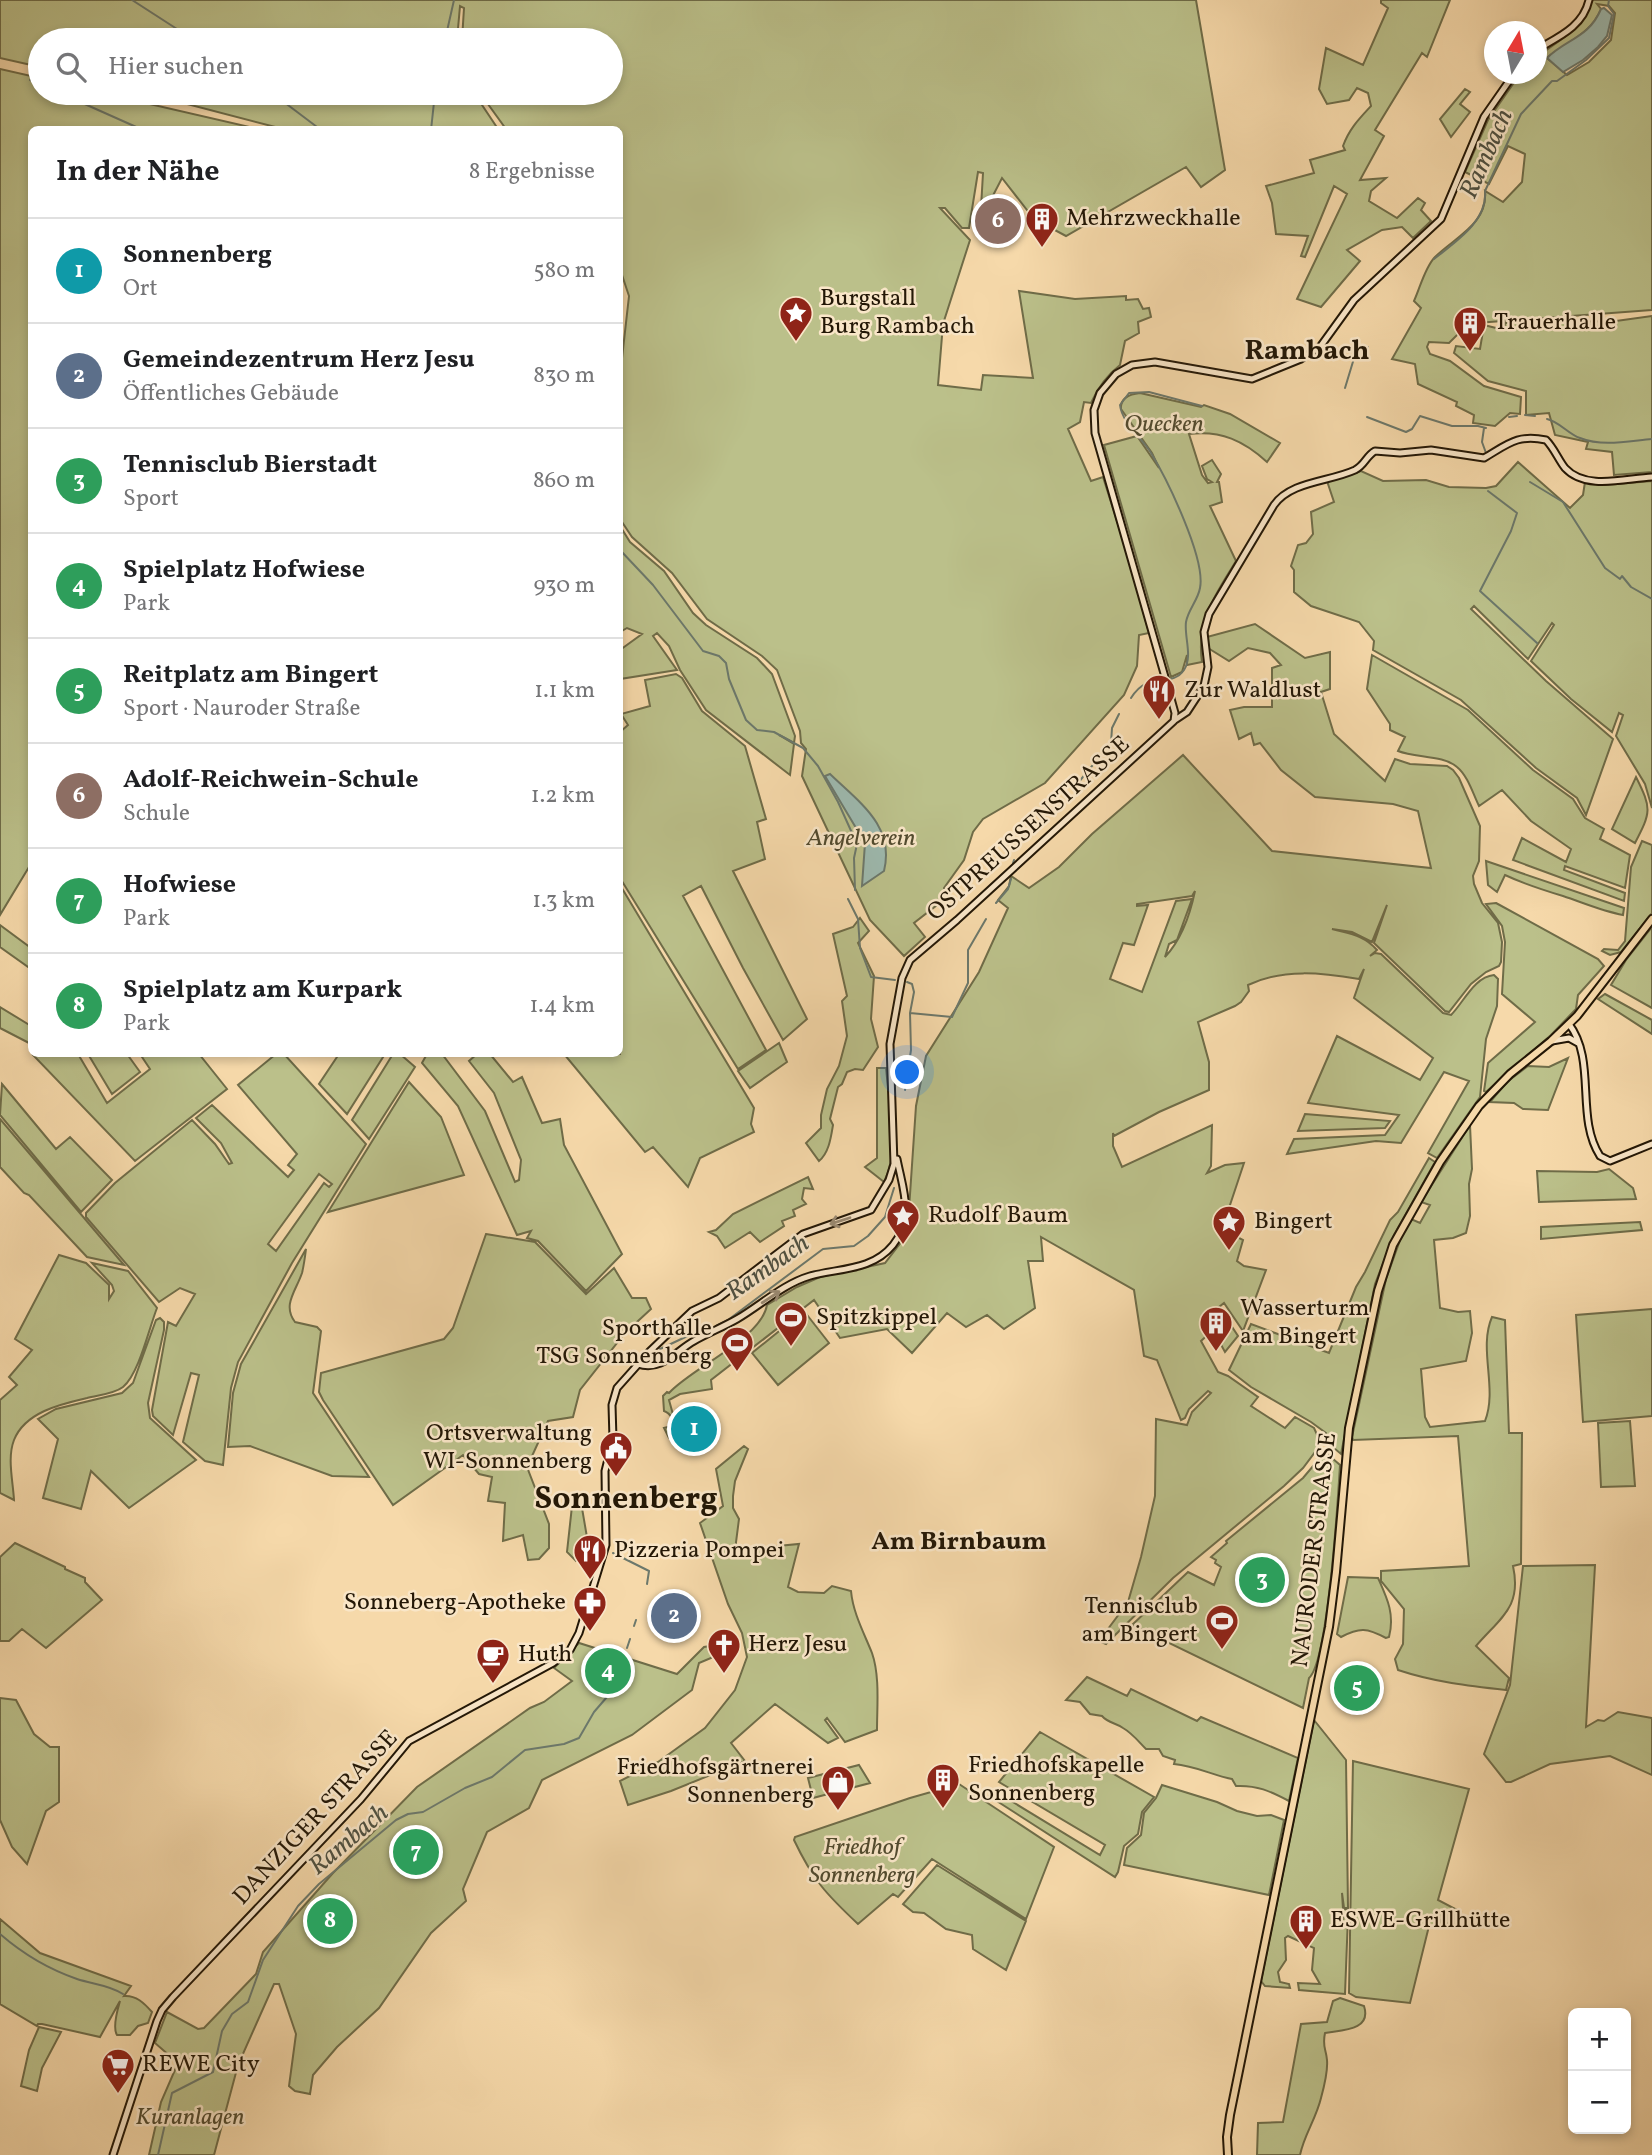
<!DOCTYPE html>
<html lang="de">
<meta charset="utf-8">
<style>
body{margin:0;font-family:Vollkorn,serif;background:#f2f2f2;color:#202124}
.controls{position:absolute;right:21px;bottom:21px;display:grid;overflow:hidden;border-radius:10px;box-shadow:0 4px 10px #0003}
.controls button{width:63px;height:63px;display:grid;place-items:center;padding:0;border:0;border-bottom:2px solid #e0e0e0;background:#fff;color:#202124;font:35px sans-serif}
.compass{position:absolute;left:1484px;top:21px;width:63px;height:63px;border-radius:50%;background:#fff;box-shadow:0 4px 10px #0003;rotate:10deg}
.you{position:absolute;left:908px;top:1073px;width:24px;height:24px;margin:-18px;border:5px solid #fff;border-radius:50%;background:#1a73e8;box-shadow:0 0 0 10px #1a73e833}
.badge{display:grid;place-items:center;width:46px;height:46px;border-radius:50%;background:#8f2418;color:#fff;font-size:23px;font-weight:700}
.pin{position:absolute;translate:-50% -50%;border:4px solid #fff;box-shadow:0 2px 7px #0006}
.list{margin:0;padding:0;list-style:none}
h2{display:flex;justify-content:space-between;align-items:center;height:91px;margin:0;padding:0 28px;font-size:30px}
h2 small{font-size:23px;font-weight:400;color:#757577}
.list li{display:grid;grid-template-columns:46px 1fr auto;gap:21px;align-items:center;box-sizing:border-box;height:105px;padding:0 28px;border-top:2px solid #e0e0e0}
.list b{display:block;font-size:26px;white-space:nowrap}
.list p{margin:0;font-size:23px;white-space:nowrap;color:#757577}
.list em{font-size:23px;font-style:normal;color:#757577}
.icon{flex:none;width:38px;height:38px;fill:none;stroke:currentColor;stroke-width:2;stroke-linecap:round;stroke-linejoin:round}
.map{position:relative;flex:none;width:1652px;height:2155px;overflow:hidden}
.search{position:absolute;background:#fff;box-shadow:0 4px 10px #0003;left:28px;top:28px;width:595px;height:77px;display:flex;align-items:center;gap:18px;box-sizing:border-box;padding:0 24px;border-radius:38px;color:#757577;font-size:26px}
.panel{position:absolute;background:#fff;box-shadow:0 4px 10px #0003;left:28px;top:126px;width:595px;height:931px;border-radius:10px}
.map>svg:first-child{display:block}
.green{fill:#bbc08a;stroke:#6f6c48;stroke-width:2;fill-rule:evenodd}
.water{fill:#9db9ae;stroke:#6c786b;stroke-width:2}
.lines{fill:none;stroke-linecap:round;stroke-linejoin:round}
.stream{stroke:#6c786b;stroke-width:2}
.secondary-casing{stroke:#231706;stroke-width:9}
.primary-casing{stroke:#231706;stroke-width:10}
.secondary{stroke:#f9e6c8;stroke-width:5}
.primary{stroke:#f6d9aa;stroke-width:6}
.oneway{stroke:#998971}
.labels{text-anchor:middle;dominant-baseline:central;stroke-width:5;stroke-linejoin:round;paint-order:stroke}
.poi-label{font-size:24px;fill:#231706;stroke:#f9e6c8;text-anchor:start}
.park-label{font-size:24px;font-style:italic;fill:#514a2e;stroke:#f9e6c8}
.street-label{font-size:24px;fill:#231706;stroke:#f9e6c8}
.water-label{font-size:26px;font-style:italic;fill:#4e5041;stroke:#f9e6c8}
.neighbourhood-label{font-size:26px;font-weight:bold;fill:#231706;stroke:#f9e6c8}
.quarter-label{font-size:28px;font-weight:bold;fill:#231706;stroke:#f9e6c8}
.district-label{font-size:32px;font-weight:bold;fill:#231706;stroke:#f9e6c8}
</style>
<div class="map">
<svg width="1652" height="2155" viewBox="0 0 1652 2155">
<rect width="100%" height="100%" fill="#f6d9aa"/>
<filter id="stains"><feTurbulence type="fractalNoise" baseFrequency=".00286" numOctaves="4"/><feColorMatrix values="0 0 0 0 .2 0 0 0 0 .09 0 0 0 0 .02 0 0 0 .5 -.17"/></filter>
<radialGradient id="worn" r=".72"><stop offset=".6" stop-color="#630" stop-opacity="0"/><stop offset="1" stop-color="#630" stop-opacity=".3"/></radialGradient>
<!-- green -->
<path class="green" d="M0,0H1196L1225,170L1201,187L1186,167L1066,236L1034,219L1002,178L986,209L981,208L983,173L978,172L969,228H962L945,208H940L970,240L943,324L938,385L981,390L983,375L1033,378L1019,291L1075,299L1126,296V300L1138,299L1143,309L1149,308L1151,317L1138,322L1139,333L1125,341L1120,365C1106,376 1098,387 1091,403L1084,402L1080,422L1068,429L1091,481L1103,477L1129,559L1149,633L1139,635L1137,666L1124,695L1045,783L983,819L973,832L964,860L944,888L946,898L914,923L925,937L904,956L870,920L802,776L806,749L801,743L800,731L777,670L762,656L707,619L672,573L632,537L620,519V376L629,296L620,269V130L506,129L480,93H611V40H462L464,8L460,6L457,40H40V67L0,58Z
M1381,0H1450L1427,57L1422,53L1375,130L1384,136L1360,180L1386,178L1371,191L1369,201L1397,218L1418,198L1425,203L1421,210L1431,221L1413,238L1402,227L1382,230L1347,250L1360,261L1321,307L1297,299L1347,194L1334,186L1305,257L1301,256L1308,236L1276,234L1272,203L1266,186L1314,173L1310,160L1345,150L1343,146C1349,129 1359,119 1371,106L1368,93L1357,88L1349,100L1327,104L1319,89L1326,48L1363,65L1388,8L1381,3Z
M1592,0H1652V310L1476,323L1460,332L1449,343L1429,342L1427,347L1430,354L1450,361L1484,386L1521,397L1520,414L1510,413L1495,426L1473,423L1474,415L1456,406L1457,402L1418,384L1415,364L1392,359L1421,308L1414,301C1420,288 1425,267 1435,257C1455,237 1488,224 1485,191L1503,202L1522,182L1525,154L1508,146L1489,184L1465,172L1488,120L1520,74H1536L1537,57C1558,40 1585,29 1592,0ZM1597,4L1609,6L1615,13L1611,40L1589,62L1567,75L1547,58C1567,42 1591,34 1601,9Z
M0,69L40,78V93H102L258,129L32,130V862L0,915Z
M1465,89L1470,92L1460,104L1470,112L1451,137L1440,119Z
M145,93H474L498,129H283Z
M1652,316V472L1614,475L1612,452L1586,449L1588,442L1555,435L1549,413L1526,415V391L1488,381L1454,353L1456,346L1480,349L1484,325L1504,330L1505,323L1616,321Z
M1140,393L1201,407L1204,405L1230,414L1280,443L1267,462C1244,441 1221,430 1189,434L1202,475L1208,483L1212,482L1207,479L1202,466L1212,460L1221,474L1217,482H1219L1222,502L1210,506L1236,561C1215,596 1196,620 1202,662L1187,665V655L1182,672L1171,677L1104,445L1137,436L1159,468L1152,453L1121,409C1120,397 1131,394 1140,393Z
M1518,462L1570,508L1583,495L1585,482L1605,485L1652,481V808L1645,784L1616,736L1623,715L1619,713L1612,732L1571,699L1531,661L1554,625L1552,623L1528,659L1474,606L1471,609L1546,681L1613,739L1586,815L1577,798L1536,768L1461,700L1373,650L1374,641L1359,622L1311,606L1294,592V570L1291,566L1298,545L1306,543L1313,534L1311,512L1334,502L1327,481L1361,471L1383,481L1426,480L1449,487L1486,488L1496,486Z
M620,526L630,542L664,571L693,613L706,625L757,658L772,674L795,736L794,743L779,735L794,744L790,775L706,710L680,670L669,646L657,633L653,636L677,670L620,679V650L642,634L627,628L620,632Z
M1255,624L1305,658L1330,652V689L1321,692L1334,734L1385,781L1395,759L1410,764L1447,766L1453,770L1459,778L1480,826L1479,861L1473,876L1474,884L1482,903L1498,923L1502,942L1501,962L1499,966L1486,972L1471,984L1449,1012L1445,1011L1374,943L1387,905L1372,942L1352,932L1332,929C1350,934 1364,935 1377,950L1370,956L1375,953L1381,954L1443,1013L1451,1015C1464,1002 1474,977 1494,975L1498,979L1497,1006L1486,1039L1480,1097L1437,1158L1428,1153L1469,1081L1444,1072L1401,1143L1376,1141L1287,1154L1294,1139L1385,1135L1399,1115L1308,1103L1337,1036L1420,1080L1433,1058L1354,998L1364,969L1359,979C1323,973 1283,968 1248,985L1249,991L1241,1002L1235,1006L1198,1022L1209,1062V1090L1159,1112L1114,1136L1113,1133V1146L1122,1167L1212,1125L1211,1166L1207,1173L1225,1165L1244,1163L1222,1229L1243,1240L1237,1261L1244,1266L1266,1270L1243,1331L1224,1303L1219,1307L1238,1336L1225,1352L1213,1330L1201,1341L1218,1372L1228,1376L1258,1397L1251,1406L1285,1428L1295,1417L1314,1428L1320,1441L1318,1448L1303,1468L1284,1486L1173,1578L1106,1644L1099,1641L1128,1602L1141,1557L1155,1496L1156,1419L1187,1425L1192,1412L1211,1393L1208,1391L1189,1409L1185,1418L1181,1420L1157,1360L1144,1356L1134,1290L1041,1237L1043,1261H1028L1035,1308L1004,1329L987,1315L966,1327L947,1313L912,1353L887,1329L840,1338L814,1300L711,1380L712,1389L680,1394L669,1400L674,1418L686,1433L696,1431L704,1437L685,1442L669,1438L664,1428L672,1426C673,1418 671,1414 664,1411L663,1396L667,1392L669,1393C691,1368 761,1339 767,1305L797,1287L820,1277L885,1263L905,1237L908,1224L916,1106L926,1056L979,972L1008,908L998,900L1009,886L1011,876L1029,888L1059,867L1092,834L1183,755L1272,851L1431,868L1418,811L1393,804L1315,797L1281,770L1260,743L1254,745L1251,733L1239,739L1230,710L1244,707H1272V668L1281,665L1270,653L1248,648L1229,661L1208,648L1207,637ZM1195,891C1190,915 1182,939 1165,957L1169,944L1177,940L1192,899L1176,901L1142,992L1110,979L1123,943L1134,945L1148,905L1137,906V904L1192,896Z
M1372,655L1468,710L1533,770L1573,799L1585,818L1604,829L1600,839L1630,855L1625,888L1565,866L1564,870L1625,893L1624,901L1513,860L1522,838L1566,862L1571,849L1531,821L1502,790L1479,806C1473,794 1468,776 1457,767C1443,755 1416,758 1398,751L1405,737L1390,730V724L1367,689Z
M676,674L682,678L702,711L745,746L766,819L757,822L765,859L733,871L807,1019L783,1040L743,968L701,886L683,896L766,1050L738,1069L620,878V732L628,725L621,714L650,706L645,680Z
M1636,777C1652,809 1651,812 1635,843L1612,829Z
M1642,841L1652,845V913L1621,952L1610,955L1602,951L1604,949L1618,950L1625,941L1631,867Z
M1486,861L1624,908L1623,915C1602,911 1584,903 1563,896C1543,890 1524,884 1505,875L1497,892L1488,885Z
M620,885L754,1108L751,1124L754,1132L700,1158L688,1187L653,1147L645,1152L564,1054H620Z
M1496,903L1598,959L1604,966L1578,995L1576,1009L1551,1035L1486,1092L1484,1091L1488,1063L1535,1022L1502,994L1505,942L1502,926L1486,904Z
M860,918L869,931L858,943L874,976L871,1019L878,1047L863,1070L855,1069L847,1072L842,1084L838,1087L830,1119L833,1125C831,1137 829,1153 819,1161L806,1143L821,1128V1115L827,1089L839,1066L847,1036L842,1001L847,996L833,934L853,927Z
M0,925L31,948V969L0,947Z
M1652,927V1008L1611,985L1626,960Z
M1605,994L1652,1020V1034L1598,999Z
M0,1007L31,1026V1044L0,1028Z
M779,1043L787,1062L750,1088L738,1071Z
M36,1054H78L107,1103L150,1069L140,1054H199L227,1089L135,1161L33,1055Z
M88,1054H127L140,1072L112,1094Z
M276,1054H284L366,1144L292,1263L238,1362L231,1388L223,1465L205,1461L183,1442L199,1375L191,1373L173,1435L153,1416L152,1410L168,1322L176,1326L195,1294L180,1288L159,1302L86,1217V1213L115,1183L192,1120L215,1144L229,1164L232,1163L221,1143L196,1118L212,1105L288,1177L294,1170L288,1165L297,1154L238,1085ZM319,1174L332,1184L329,1187L324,1183L276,1251L268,1244Z
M339,1054H385L347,1114L319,1084Z
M393,1054H400L415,1067L369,1139L352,1120Z
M427,1054H442L485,1111L515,1182L519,1180L521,1160L494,1093L469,1061L477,1054H490L513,1082L522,1077L542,1123L560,1119L564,1145L622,1254L586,1291L538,1241L527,1238L531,1231L517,1235L458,1106L422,1063Z
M1568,1058L1548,1110L1523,1109L1514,1103L1490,1102L1507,1082L1528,1066L1549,1067Z
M877,1068H886C889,1105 901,1148 884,1182L865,1167L877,1158Z
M409,1082L441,1117L464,1175L328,1212Z
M2,1084L56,1149L70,1137L112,1180L81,1212L0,1115Z
M1305,1114L1390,1121L1385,1128L1298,1131Z
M0,1119L124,1265L87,1257L29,1195L24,1193L0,1167Z
M1470,1125L1472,1169L1469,1184L1470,1216L1466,1233L1453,1238L1434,1240L1440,1308L1458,1312L1470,1311L1472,1333L1466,1361L1421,1369L1425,1417L1430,1427L1485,1421C1498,1388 1478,1349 1492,1317L1505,1320L1509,1433H1522L1521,1564L1513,1566C1522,1607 1501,1617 1476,1646L1509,1678L1506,1690C1469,1686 1434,1682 1398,1670L1395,1659L1403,1644L1404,1609L1381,1581V1571L1469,1566L1458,1436L1353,1440L1352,1437L1386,1279L1403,1232L1411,1219L1420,1223L1430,1205L1421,1202Z
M1429,1158L1435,1162L1394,1235L1375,1284L1341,1454L1327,1442L1326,1433L1311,1422L1251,1387L1229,1370L1251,1324L1329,1353L1356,1287L1365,1272L1390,1220L1398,1212Z
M1609,1169L1633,1188L1636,1199L1539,1202L1537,1171L1597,1172Z
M808,1177L813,1189L804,1188L802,1199L806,1204L793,1210L795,1216L782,1221L784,1226L760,1242L750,1232L725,1248L717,1236L709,1232L716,1230L733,1214Z
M1640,1222L1642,1230L1541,1239V1227Z
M486,1234L535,1242L586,1294L614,1268L632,1298H646L651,1309L625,1333L580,1390L573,1417L548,1421L527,1467L549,1524V1548L539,1559L528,1560L523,1535L503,1541L505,1503L488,1501L492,1477L479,1474L463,1455L393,1505L323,1400L319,1392L321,1373L444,1339L453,1328Z
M306,1249C305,1257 304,1265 302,1273C296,1291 282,1305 295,1322L317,1327L321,1331L313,1393L369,1477L332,1476L250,1446L228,1447L233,1393L241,1364Z
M59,1255L86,1263L109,1285V1299L114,1291L112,1285L92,1263L128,1271L157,1308C149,1328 139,1374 123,1387C114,1394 98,1395 87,1398C61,1404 25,1412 14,1440C7,1458 13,1481 14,1500L0,1493V1400L17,1385L9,1377L32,1350L15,1339Z
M1652,1309V1416L1583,1422L1576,1315Z
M804,1311L829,1343L778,1385L752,1353Z
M160,1318L164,1322V1330L148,1403L150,1418L196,1460L129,1508L91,1471L81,1509L43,1498L58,1439L38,1419L56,1409L122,1393L133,1383L156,1320Z
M1630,1421L1635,1486L1601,1487L1598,1423Z
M744,1446L748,1449L735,1481L733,1496V1508L739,1519L735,1550L799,1544L788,1587L798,1592L824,1593L832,1586L851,1591C853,1613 864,1633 872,1653C880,1676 877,1706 877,1730L845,1742L827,1718L825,1720L838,1738L828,1743L775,1704L731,1743L745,1761L671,1791L628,1805L620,1781L658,1762L705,1728L735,1690L747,1657L742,1633L728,1604L700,1523L723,1506L716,1469Z
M1325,1452L1340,1465C1338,1498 1328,1662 1309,1678L1303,1708L1132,1625L1188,1572L1214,1585L1221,1567L1215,1563L1216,1560L1211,1557L1227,1543L1226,1541L1303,1478Z
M572,1506L582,1508L590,1555L586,1560L581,1557L576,1561L567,1552Z
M15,1543L65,1567V1569L85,1578V1582L102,1600L46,1648L22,1629L9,1641H0V1557Z
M1595,1565L1586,1727L1598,1720L1604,1721L1618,1712L1652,1718V1775L1610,1756L1550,1764L1511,1782H1506L1484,1754L1510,1685L1523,1566Z
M1348,1577L1378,1578C1387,1598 1395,1614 1389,1637L1386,1638C1367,1628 1360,1627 1341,1637L1337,1634Z
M735,1642L737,1647L699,1663L692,1690L632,1735L542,1780L529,1808L487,1832L463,1889L466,1901L431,1933L379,2008L337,2047L313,2075L310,2094L295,2091L289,2086L296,2034L279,1984H274L238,2065L214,2155H149L161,2102L178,2063L155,2043L167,2012L198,2029L204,2028L256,1974L263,1952L333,1873L417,1787L530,1708L544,1702L572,1681L554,1668L579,1643L677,1674L704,1647Z
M1087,1677L1127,1696L1131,1689L1197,1721L1201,1717L1298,1758L1289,1801C1270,1791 1257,1785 1236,1786L1232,1779C1212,1775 1196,1766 1174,1764L1175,1760L1163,1756L1159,1749H1146C1139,1742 1132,1733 1123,1728C1116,1723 1108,1723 1102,1716L1090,1714L1080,1702L1066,1700Z
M0,1698L16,1700L34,1734L50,1747H59V1802L46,1811L27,1864L12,1847L0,1820Z
M1314,1720L1346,1760L1348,1908H1344L1342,1893L1343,1909L1349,1910V1914L1343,1913V1920L1344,1916H1348L1345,1994L1299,1990L1298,1983L1320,1984L1312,1970L1314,1948L1288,1936L1285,1938L1286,1960L1278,1972L1280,1982L1289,1984L1290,1988L1265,1986L1261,1981Z
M1040,1732L1154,1797L1142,1812L1138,1834L1124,1846L1118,1872L1115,1877L989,1796L993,1790L1100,1855L1105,1845L999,1782Z
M1353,1761L1469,1789L1438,1900L1461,1912L1456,1927L1441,1920L1438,1926H1429L1410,2003L1356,1997L1349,1993Z
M859,1765L870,1783L813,1798L808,1778Z
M959,1784L1054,1847L1026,1919L932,1859L898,1897L893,1894L858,1924C826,1894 813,1880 794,1840L795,1837L910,1798Z
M1162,1785L1217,1802L1237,1811L1257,1816L1271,1815L1284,1820L1269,1895L1124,1865L1127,1848L1141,1835L1144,1813L1156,1798Z
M937,1865L1026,1921L1006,1970L973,1949L972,1935L946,1929L924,1913L913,1912L903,1904Z
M0,1919L40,1953L131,1986L124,1996C136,1995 144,2003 152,2012L148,2023L138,2026L130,2035H117C112,2027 118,2008 120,2001L100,2037L42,2024H38L37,2026L0,2004Z
M1340,1998L1364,2006C1372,2031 1341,2030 1325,2033C1322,2047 1326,2048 1327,2060C1328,2071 1324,2087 1321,2098C1316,2119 1304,2135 1300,2155H1257L1258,2123L1283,2122L1301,2024L1327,2022L1333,2001Z
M39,2027L61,2032L42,2068L37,2091L21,2086L29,2050Z"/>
<!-- water -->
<path class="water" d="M1604,8L1612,15L1607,36L1598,47L1583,60L1563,72L1547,58C1566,39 1589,38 1601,9Z
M830,774C860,803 895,826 884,871L862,886L865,843L825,776Z"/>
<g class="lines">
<!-- stream -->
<path class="stream" d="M132,0L194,40
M445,40L454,0
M30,80L40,84
M60,93L143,130
M272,93L321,130
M431,130L435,93
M1434,259C1455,242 1488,221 1485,191L1521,114L1552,81H1557L1586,60L1609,38L1614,14L1608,6L1609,0
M1345,388L1355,355L1368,347
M1525,415L1535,416
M1367,417L1406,432L1412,429L1420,416L1452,426H1478L1486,428
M1509,417L1517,416
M1547,419C1560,422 1568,434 1580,438C1602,447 1629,441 1652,439
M1484,428L1482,442L1486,453
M1530,482L1563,502L1605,568L1620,579L1622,576L1631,587L1652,599
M1488,491L1517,513L1511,531L1480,591L1537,643
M620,550L653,585L703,651L719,656L726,663L729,679L746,720L757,730L774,732L803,748L818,766L838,802L857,844L854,858L855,890
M1131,698C1149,669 1171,689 1184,670C1193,656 1184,637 1186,622C1188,610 1198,600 1200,588C1206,559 1167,479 1151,453C1142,438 1122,423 1120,405L1129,393L1149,392L1202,406
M1073,789L1111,743L1112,728L1119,714
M1013,863L1014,860
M848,899L858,919L860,948L871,977L895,980
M996,903L1008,889L1011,879
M910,1013L952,1017L968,983V950L986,919
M905,1090L911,1050L910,1013L914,992L912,984L907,982
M716,1326L728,1320L823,1249L854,1246L868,1236L885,1217L894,1188
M660,1349L694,1333
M613,1553L649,1571L647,1584
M634,1626L636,1620
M627,1648L630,1639
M0,1934C23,1954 48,1969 77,1979C92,1984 110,1985 123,1994
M158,2155L172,2093L213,2072L222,2031L232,2014L248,2002L263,1960L298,1906L319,1884L396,1820L408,1814L423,1812L465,1788L492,1777L525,1750L564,1744L579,1738L594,1712L613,1690L622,1662"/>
<defs>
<path id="secondary" d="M1536,50C1558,37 1583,27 1589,0
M1175,720L1187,712L1204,686L1208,667L1204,632L1209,614L1274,505C1291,481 1329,482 1355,470C1365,465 1366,456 1375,451L1400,453L1431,450L1484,458C1508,444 1517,434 1546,440C1554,448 1558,459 1565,468C1586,491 1626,478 1652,477
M1569,1024C1597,1061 1575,1117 1600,1156L1610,1161L1652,1144
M1552,1041L1569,1038L1578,1043
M638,1364C661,1372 676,1351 694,1341C708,1333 723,1327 737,1319C761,1305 783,1284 810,1276C839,1268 872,1271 893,1245C915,1218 903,1190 897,1159
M113,2155L157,2021L162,2010L173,1997L361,1799L409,1741L553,1663L570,1650L579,1633L606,1545L605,1471L613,1439L612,1405L617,1388L650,1351L692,1311L719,1298L803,1234L871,1210L889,1180L894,1164L890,1044L902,978L910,960L957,920L1174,721L1175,713L1165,677L1095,433L1094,410L1100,393L1116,374L1132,365L1155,362L1252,379L1301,359L1320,347L1354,300L1441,219L1484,117L1514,74"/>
<path id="primary" d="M1228,2155L1227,2137L1230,2115L1329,1627L1336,1572L1349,1428L1378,1291L1393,1245L1440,1162L1479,1106L1510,1074L1551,1041L1577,1016L1652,919"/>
</defs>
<!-- secondary casing -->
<use href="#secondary" class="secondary-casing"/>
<!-- primary casing -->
<use href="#primary" class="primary-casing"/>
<!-- secondary -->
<use href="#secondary" class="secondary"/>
<!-- primary -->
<use href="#primary" class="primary"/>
</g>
<!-- one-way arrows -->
<defs><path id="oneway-shaft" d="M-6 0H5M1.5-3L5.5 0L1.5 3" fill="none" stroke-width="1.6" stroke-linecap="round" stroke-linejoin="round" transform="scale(1.75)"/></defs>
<g class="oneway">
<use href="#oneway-shaft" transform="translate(840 1221) rotate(162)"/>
<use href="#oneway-shaft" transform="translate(771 1297) rotate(-33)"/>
</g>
<!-- icons -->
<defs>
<symbol id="building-pin" viewBox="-11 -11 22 30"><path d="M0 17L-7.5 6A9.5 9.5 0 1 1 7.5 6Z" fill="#8f2418" stroke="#f9e6c8"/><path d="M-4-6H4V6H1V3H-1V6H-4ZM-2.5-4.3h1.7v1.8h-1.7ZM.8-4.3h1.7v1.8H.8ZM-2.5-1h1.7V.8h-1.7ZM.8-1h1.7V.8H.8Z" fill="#fff"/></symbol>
<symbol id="sight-pin" viewBox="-11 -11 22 30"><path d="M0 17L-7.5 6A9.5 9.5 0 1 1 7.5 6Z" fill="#8f2418" stroke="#f9e6c8"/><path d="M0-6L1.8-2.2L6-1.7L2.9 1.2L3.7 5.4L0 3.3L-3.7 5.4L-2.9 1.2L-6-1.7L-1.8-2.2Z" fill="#fff"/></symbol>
<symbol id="restaurant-pin" viewBox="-11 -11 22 30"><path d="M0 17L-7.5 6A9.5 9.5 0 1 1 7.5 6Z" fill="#8f2418" stroke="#f9e6c8"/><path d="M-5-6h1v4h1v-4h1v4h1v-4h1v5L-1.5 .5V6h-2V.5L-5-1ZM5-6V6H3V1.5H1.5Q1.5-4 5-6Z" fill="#fff"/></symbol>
<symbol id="stadium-pin" viewBox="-11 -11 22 30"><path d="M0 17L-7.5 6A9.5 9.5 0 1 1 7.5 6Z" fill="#8f2418" stroke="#f9e6c8"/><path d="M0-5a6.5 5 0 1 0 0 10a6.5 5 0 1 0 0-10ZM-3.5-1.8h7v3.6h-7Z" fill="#fff"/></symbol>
<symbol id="civic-pin" viewBox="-11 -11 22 30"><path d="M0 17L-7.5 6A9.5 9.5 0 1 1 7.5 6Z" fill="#8f2418" stroke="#f9e6c8"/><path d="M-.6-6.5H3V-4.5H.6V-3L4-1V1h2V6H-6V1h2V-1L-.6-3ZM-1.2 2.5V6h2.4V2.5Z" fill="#fff"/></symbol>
<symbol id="pharmacy-pin" viewBox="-11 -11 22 30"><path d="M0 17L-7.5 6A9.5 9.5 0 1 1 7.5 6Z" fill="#8f2418" stroke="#f9e6c8"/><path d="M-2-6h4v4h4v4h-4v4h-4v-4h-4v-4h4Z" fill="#fff"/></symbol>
<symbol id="church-pin" viewBox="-11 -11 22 30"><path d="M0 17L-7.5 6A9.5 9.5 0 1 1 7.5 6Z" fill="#8f2418" stroke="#f9e6c8"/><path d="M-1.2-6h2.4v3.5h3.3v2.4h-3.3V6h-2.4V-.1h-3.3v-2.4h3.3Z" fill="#fff"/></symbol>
<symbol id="cafe-pin" viewBox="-11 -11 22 30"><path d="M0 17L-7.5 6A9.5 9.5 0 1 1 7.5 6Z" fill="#8f2418" stroke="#f9e6c8"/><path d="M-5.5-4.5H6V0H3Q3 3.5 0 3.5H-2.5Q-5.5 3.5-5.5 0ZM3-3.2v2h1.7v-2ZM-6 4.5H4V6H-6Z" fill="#fff"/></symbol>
<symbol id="shop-pin" viewBox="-11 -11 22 30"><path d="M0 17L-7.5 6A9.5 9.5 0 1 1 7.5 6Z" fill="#8f2418" stroke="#f9e6c8"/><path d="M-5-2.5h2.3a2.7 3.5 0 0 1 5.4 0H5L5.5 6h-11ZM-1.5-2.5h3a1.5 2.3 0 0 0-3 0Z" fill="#fff"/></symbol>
<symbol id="supermarket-pin" viewBox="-11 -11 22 30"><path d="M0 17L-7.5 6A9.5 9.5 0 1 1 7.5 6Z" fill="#8f2418" stroke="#f9e6c8"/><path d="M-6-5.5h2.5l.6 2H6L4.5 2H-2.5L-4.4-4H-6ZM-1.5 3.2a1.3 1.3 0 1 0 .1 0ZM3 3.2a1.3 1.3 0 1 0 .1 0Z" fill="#fff"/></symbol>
</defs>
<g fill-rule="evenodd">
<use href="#building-pin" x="1023" y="200" width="38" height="52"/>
<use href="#sight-pin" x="777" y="294" width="38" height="52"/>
<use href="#building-pin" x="1451" y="304" width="38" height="52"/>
<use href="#restaurant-pin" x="1140" y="672" width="38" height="52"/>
<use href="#sight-pin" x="884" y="1197" width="38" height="52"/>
<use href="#sight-pin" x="1210" y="1203" width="38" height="52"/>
<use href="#stadium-pin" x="772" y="1299" width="38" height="52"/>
<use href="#building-pin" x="1197" y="1304" width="38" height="52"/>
<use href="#stadium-pin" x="718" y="1324" width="38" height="52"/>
<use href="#civic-pin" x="597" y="1429" width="38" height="52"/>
<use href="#restaurant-pin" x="571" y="1532" width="38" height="52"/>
<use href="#pharmacy-pin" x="571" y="1584" width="38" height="52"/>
<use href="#stadium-pin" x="1203" y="1602" width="38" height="52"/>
<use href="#church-pin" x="705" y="1626" width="38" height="52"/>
<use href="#cafe-pin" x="474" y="1636" width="38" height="52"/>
<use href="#building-pin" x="924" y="1761" width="38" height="52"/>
<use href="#shop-pin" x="819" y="1763" width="38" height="52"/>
<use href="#building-pin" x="1287" y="1902" width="38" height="52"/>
<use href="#supermarket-pin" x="99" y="2046" width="38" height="52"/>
</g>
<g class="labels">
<!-- poi labels -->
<g class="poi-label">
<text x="1066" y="219">Mehrzweckhalle</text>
<text x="820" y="299">Burgstall<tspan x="820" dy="28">Burg Rambach</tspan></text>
<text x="1494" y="323">Trauerhalle</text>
<text x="1184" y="691">Zur Waldlust</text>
<text x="928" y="1216">Rudolf Baum</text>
<text x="1254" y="1222">Bingert</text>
<text x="1240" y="1309">Wasserturm<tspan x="1240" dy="28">am Bingert</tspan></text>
<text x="816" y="1318">Spitzkippel</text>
<text x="712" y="1329" text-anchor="end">Sporthalle<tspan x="712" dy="28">TSG Sonnenberg</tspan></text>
<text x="592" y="1434" text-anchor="end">Ortsverwaltung<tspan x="592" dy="28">WI-Sonnenberg</tspan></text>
<text x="614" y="1551">Pizzeria Pompei</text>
<text x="566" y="1603" text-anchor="end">Sonneberg-Apotheke</text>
<text x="1198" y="1607" text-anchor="end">Tennisclub<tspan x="1198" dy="28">am Bingert</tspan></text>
<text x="748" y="1645">Herz Jesu</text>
<text x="518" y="1655">Huth</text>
<text x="968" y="1766">Friedhofskapelle<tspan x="968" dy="28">Sonnenberg</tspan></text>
<text x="814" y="1768" text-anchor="end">Friedhofsgärtnerei<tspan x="814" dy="28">Sonnenberg</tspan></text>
<text x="1330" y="1921">ESWE-Grillhütte</text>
<text x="142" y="2065">REWE City</text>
</g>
<!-- park labels -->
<g class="park-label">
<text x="1164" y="425">Quecken</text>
<text x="861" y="839">Angelverein</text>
<text x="862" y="1848">Friedhof<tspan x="862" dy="28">Sonnenberg</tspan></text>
<text x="190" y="2118">Kuranlagen</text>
</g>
<!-- street labels -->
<g class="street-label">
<text transform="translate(1029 829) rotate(-42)">OSTPREUSSENSTRASSE</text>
<text transform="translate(1315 1550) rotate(-83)">NAURODER STRASSE</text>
<text transform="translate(316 1818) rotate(-47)">DANZIGER STRASSE</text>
</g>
<!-- water labels -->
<g class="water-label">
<text transform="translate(1487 154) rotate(-66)">Rambach</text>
<text transform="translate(768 1268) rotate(-35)">Rambach</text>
<text transform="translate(349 1840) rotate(-40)">Rambach</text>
</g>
<!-- neighbourhood labels -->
<g class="neighbourhood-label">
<text x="959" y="1542">Am Birnbaum</text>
</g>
<!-- quarter labels -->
<g class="quarter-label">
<text x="1307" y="351">Rambach</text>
</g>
<!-- district labels -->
<g class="district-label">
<text x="626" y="1500">Sonnenberg</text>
</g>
</g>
<rect width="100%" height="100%" filter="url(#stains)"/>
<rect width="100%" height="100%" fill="url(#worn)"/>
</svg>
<div class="controls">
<button>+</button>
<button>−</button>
</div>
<svg class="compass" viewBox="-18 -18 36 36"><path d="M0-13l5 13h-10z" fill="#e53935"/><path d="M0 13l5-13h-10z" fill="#757577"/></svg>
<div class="you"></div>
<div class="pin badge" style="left:694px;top:1429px;background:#0f9aa8">1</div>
<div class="pin badge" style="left:674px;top:1616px;background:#5c6f8a">2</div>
<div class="pin badge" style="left:1262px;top:1580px;background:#2e9e5b">3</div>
<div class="pin badge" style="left:608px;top:1671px;background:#2e9e5b">4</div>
<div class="pin badge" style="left:1357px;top:1688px;background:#2e9e5b">5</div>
<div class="pin badge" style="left:998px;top:221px;background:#8d6e63">6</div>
<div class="pin badge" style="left:416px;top:1852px;background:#2e9e5b">7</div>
<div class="pin badge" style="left:330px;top:1921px;background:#2e9e5b">8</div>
<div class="search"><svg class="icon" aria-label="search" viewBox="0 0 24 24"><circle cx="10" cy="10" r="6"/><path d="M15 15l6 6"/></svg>Hier suchen</div>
<section class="panel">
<h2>In der Nähe<small>8 Ergebnisse</small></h2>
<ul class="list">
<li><span class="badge" style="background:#0f9aa8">1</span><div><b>Sonnenberg</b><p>Ort</p></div><em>580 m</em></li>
<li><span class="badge" style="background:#5c6f8a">2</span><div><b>Gemeindezentrum Herz Jesu</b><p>Öffentliches Gebäude</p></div><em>830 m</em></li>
<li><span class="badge" style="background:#2e9e5b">3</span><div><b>Tennisclub Bierstadt</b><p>Sport</p></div><em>860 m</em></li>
<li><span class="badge" style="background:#2e9e5b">4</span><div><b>Spielplatz Hofwiese</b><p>Park</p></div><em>930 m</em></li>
<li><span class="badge" style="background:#2e9e5b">5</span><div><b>Reitplatz am Bingert</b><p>Sport · Nauroder Straße</p></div><em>1.1 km</em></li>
<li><span class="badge" style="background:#8d6e63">6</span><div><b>Adolf-Reichwein-Schule</b><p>Schule</p></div><em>1.2 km</em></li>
<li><span class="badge" style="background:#2e9e5b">7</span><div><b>Hofwiese</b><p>Park</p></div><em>1.3 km</em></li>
<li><span class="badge" style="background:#2e9e5b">8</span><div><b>Spielplatz am Kurpark</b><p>Park</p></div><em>1.4 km</em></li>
</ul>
</section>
</div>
